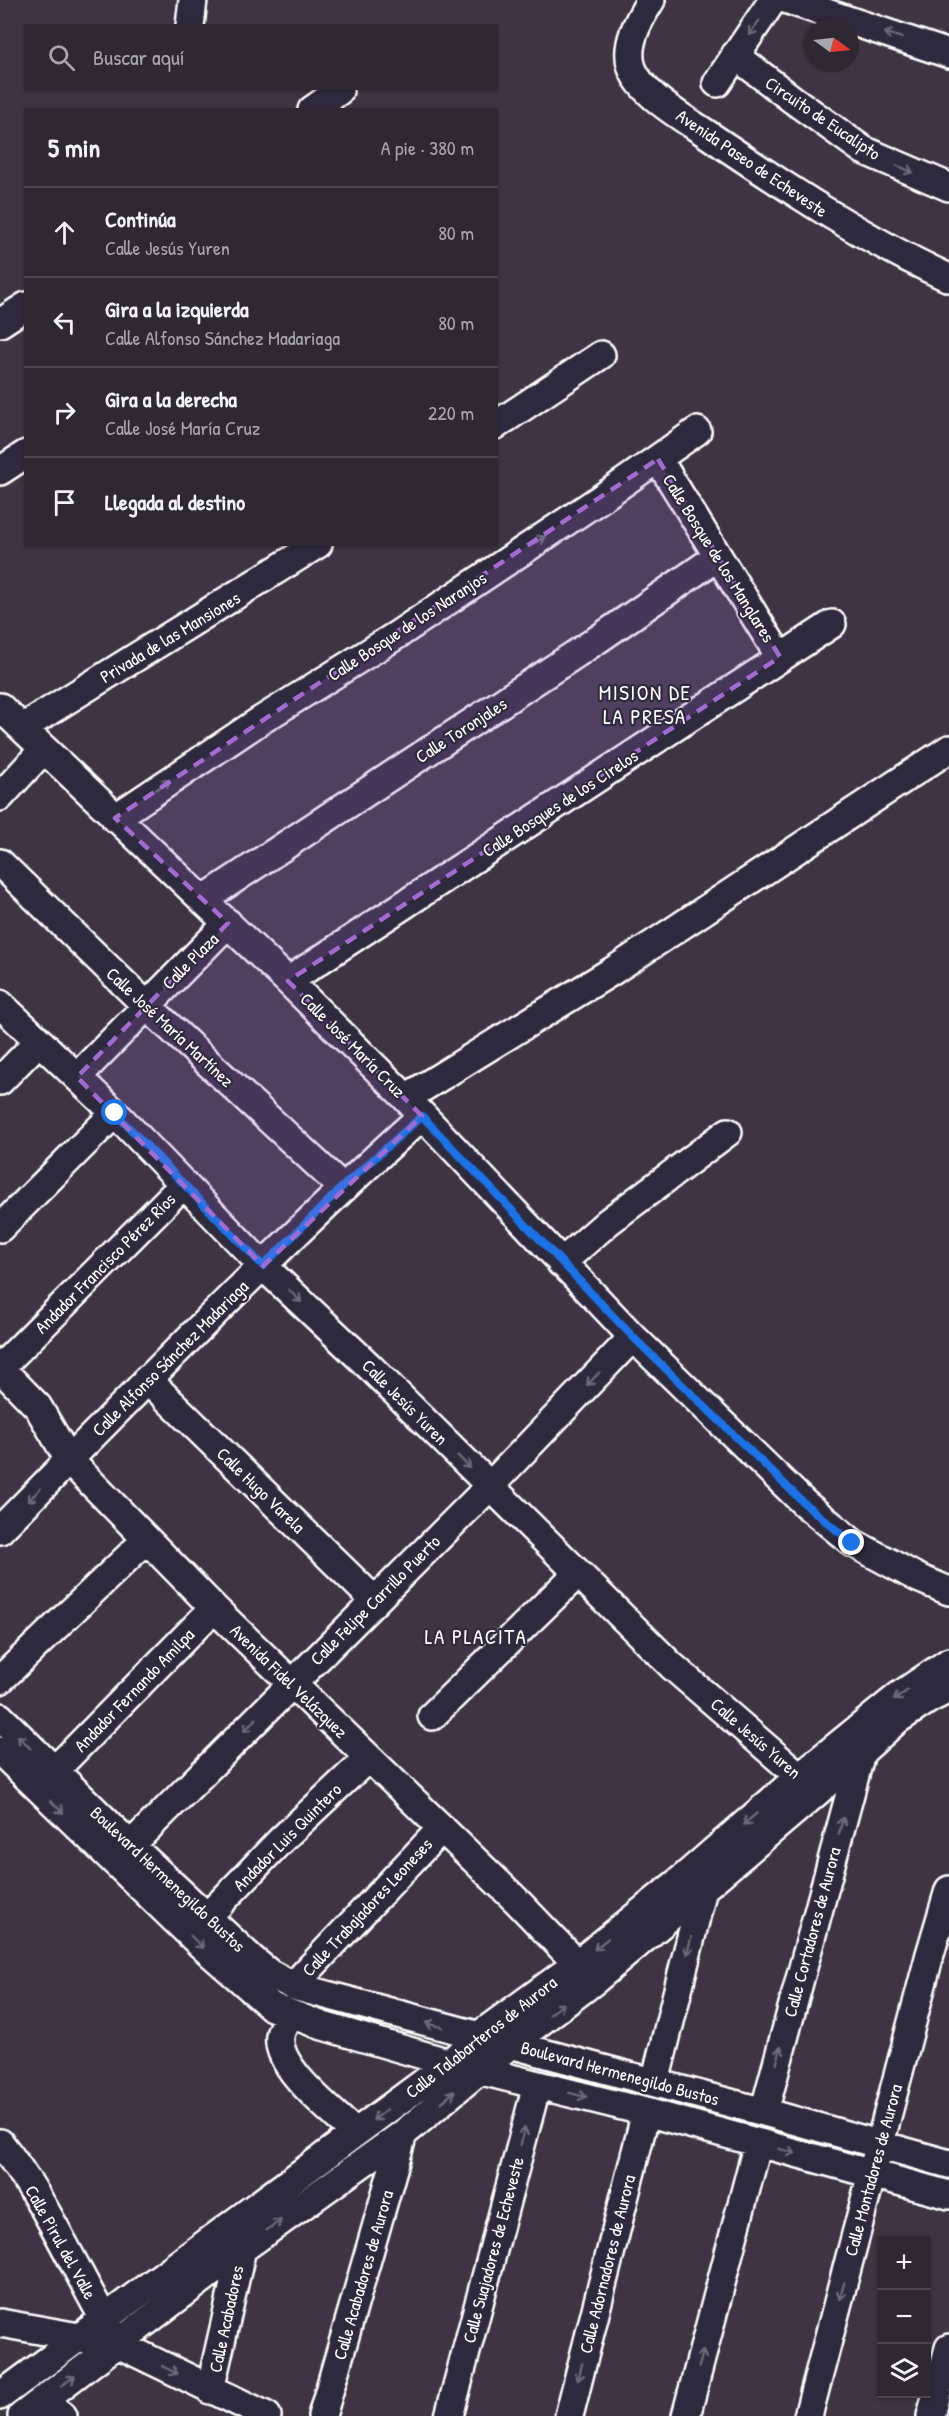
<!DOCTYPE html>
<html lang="es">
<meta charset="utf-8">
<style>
body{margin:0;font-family:"Patrick Hand",sans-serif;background:#3a343f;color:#f1f3f6}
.controls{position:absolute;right:18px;bottom:18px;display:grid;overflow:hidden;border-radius:0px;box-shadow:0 2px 4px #0004}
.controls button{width:54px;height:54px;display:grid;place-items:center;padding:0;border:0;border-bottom:2px solid #49444e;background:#2e2833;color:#f1f3f6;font:30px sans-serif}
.compass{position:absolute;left:805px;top:18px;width:54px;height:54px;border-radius:50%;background:#2e2833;box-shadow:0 2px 4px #0004;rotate:105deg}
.stop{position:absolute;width:18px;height:18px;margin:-14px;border:4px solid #1a73e8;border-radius:50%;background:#fff}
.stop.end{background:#1a73e8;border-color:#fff;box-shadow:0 2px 6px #0008}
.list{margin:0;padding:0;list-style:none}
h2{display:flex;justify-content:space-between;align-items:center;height:78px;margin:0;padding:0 24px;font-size:26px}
h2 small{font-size:20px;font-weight:400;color:#a7a6ac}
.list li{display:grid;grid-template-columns:39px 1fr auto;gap:18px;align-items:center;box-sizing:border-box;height:90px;padding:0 24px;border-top:2px solid #49444e}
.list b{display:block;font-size:22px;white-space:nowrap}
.list p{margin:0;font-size:20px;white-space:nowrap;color:#a7a6ac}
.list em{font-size:20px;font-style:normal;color:#a7a6ac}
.icon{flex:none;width:33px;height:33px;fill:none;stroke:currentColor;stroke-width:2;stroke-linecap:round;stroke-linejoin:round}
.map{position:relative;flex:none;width:949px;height:2416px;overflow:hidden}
.search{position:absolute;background:#2e2833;box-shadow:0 2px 4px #0004;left:24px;top:24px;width:474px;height:66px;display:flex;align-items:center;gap:15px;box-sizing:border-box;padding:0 21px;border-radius:0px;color:#a7a6ac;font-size:22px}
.panel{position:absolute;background:#2e2833;box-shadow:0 2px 4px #0004;left:24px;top:108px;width:474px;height:438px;border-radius:0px}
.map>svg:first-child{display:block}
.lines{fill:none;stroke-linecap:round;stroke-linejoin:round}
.minor-casing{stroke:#fff;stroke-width:32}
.minor{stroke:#2f2a3d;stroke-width:27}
.oneway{stroke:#6d6a77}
.route{stroke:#1a73e8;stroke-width:8}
.marked{fill:#a36bd2;fill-opacity:0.2;stroke:#a36bd2;stroke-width:4.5;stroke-dasharray:12 8;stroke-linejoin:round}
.labels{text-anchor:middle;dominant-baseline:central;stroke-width:4.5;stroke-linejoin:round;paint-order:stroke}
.street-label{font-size:18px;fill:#fff;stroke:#2f2a3d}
.quarter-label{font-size:21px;letter-spacing:1.5px;fill:#fff;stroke:#2f2a3d}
</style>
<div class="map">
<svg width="949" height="2416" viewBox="0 0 949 2416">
<rect width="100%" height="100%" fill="#3d3544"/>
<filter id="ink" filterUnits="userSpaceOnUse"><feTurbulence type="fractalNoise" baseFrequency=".0167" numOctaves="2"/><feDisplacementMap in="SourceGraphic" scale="12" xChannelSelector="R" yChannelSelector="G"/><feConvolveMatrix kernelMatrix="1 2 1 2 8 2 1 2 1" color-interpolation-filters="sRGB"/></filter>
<g filter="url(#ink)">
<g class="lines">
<defs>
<path id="minor" d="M651,0C639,19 624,45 632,68C641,95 687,120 710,136C787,188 864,239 949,278
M788,0L949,54
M190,26L193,0
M735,55L792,99L863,150L949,187
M717,83L773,0
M312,110L339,91
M0,323L26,306
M496,425L601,355
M658,459L780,657
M0,471L26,454
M0,707L288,981L406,1098L633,1337L804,1503L853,1543L918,1578L949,1591
M22,728L318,544
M0,797L43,750
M115,818L255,724L397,635L600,499L697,431
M0,863L146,1005L342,1187
M204,899L597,640L717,557
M288,981L832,624
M0,1004L115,1113L263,1266L371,1368L672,1666L813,1788
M77,1077L228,923
M0,1081L39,1041
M406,1098L614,970L949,749
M0,1228L115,1113
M561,1263L608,1222L728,1132
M0,1368L38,1407L69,1460L214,1608L516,1900L589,1976
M0,1368L184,1184
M147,1379L375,1601
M0,1530C138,1390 275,1248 422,1116
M0,1680L146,1540
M432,1716L577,1574
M0,1717L130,1845L253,1960L269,1973L293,1986L764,2112L949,2164
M0,1751L200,1944L272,2007L323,2026L450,2063L646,2112L949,2195
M54,1771L214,1608
M117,1859L489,1487L633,1337
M207,1917L280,1841L368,1758
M293,1986L442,1828
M289,2014C286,2021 281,2029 280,2036C275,2068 334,2112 355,2133
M655,2082L703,1889
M764,2112L861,1753
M0,2143C46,2200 75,2270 112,2333
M0,2323L118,2344L267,2416
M210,2390L242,2249
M0,2396L450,2063L477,2037L577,1964L682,1879L800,1776L900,1695L949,1662
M42,2400L63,2416
M22,2416L242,2249L403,2134L511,2044L594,1981L817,1792L897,1720L929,1699L949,1689
M322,2416L403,2134
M449,2416L537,2085
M569,2416L646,2112
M686,2416L758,2143
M808,2416L930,1954L949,1890
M931,2416L949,2348"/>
</defs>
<!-- minor casing -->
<use href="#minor" class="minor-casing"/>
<!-- minor -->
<use href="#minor" class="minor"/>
</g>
<!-- one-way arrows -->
<defs><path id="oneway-shaft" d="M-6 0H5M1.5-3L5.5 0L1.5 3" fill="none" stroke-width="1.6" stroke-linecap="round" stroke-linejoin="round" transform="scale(1.5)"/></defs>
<g class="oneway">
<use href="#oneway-shaft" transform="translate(754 28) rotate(125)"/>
<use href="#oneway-shaft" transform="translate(893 35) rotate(-162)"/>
<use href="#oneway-shaft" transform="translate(905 169) rotate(23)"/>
<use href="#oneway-shaft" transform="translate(538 541) rotate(-34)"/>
<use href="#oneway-shaft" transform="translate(163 785) rotate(-34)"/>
<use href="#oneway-shaft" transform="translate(295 1296) rotate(44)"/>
<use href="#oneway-shaft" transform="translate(593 1379) rotate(134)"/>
<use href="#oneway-shaft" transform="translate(464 1462) rotate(45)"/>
<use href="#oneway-shaft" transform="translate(34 1495) rotate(134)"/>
<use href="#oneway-shaft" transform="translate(901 1695) rotate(144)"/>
<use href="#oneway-shaft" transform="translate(250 1725) rotate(135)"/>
<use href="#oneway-shaft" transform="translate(24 1742) rotate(-135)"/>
<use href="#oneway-shaft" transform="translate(57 1807) rotate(44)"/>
<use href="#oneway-shaft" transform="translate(750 1819) rotate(139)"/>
<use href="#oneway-shaft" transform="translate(841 1826) rotate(-75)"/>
<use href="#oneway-shaft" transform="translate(197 1942) rotate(44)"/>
<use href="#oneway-shaft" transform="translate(601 1944) rotate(141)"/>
<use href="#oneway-shaft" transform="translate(689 1946) rotate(104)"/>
<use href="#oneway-shaft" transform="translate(557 2009) rotate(-37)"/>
<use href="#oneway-shaft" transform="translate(434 2025) rotate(-165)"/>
<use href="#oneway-shaft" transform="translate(779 2055) rotate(-75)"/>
<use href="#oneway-shaft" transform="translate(578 2095) rotate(14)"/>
<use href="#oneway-shaft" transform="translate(448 2097) rotate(-40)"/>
<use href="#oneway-shaft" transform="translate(380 2115) rotate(143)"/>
<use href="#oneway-shaft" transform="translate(523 2136) rotate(-75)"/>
<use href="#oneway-shaft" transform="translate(787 2151) rotate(15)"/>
<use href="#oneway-shaft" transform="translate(274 2225) rotate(-35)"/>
<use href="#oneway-shaft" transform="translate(842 2291) rotate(105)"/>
<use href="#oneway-shaft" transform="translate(701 2359) rotate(-75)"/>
<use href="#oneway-shaft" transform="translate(170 2370) rotate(26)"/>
<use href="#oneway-shaft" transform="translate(580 2372) rotate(104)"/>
<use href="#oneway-shaft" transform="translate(68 2381) rotate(-36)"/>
</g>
</g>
<g class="lines" filter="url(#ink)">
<!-- route -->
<path class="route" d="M115,1113L263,1266L342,1187L422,1116L633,1337L804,1503L852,1543"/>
</g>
<!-- marked area -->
<path class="marked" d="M658,459L780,657L288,981L422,1116L263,1266L77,1077L228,923L115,818Z"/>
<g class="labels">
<!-- street labels -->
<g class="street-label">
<text transform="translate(823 118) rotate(34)">Circuito de Eucalipto</text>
<text transform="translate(752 163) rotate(34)">Avenida Paseo de Echeveste</text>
<text transform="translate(719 558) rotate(58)">Calle Bosque de los Manglares</text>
<text transform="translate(407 626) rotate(-33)">Calle Bosque de los Naranjos</text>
<text transform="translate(170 637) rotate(-31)">Privada de las Mansiones</text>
<text transform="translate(461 730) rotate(-33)">Calle Toronjales</text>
<text transform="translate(560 803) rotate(-33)">Calle Bosques de los Cirelos</text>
<text transform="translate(190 961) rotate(-45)">Calle Plaza</text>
<text transform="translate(170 1027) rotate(43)">Calle José María Martínez</text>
<text transform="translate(353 1045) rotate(45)">Calle José María Cruz</text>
<text transform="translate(105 1263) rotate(-45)">Andador Francisco Pérez Ríos</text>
<text transform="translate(170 1358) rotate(-45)">Calle Alfonso Sánchez Madariaga</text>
<text transform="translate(405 1402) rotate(45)">Calle Jesús Yuren</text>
<text transform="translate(261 1490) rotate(44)">Calle Hugo Varela</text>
<text transform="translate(375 1600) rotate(-45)">Calle Felipe Carrillo Puerto</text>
<text transform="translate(289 1681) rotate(44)">Avenida Fidel Velázquez</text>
<text transform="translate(134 1690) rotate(-46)">Andador Fernando Amilpa</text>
<text transform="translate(756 1738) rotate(41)">Calle Jesús Yuren</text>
<text transform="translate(287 1837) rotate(-45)">Andador Luis Quintero</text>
<text transform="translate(168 1879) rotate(43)">Boulevard Hermenegildo Bustos</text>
<text transform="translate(367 1907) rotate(-47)">Calle Trabajadores Leoneses</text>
<text transform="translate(812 1932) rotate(-75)">Calle Cortadores de Aurora</text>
<text transform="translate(481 2037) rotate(-38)">Calle Talabarteros de Aurora</text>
<text transform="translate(620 2073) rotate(15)">Boulevard Hermenegildo Bustos</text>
<text transform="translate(873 2170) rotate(-75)">Calle Montadores de Aurora</text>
<text transform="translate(61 2242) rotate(61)">Calle Pirul del Valle</text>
<text transform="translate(493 2250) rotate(-75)">Calle Suajadores de Echeveste</text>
<text transform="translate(607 2264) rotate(-76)">Calle Adornadores de Aurora</text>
<text transform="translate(363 2275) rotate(-74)">Calle Acabadores de Aurora</text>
<text transform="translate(226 2319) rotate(-78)">Calle Acabadores</text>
</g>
<!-- quarter labels -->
<g class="quarter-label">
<text x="645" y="692">MISION DE<tspan x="645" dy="24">LA PRESA</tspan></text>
<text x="476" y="1636">LA PLACITA</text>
</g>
</g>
</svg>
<div class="controls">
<button>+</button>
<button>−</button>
<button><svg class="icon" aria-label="layers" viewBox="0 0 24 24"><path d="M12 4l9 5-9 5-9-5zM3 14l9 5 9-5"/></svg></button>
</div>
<svg class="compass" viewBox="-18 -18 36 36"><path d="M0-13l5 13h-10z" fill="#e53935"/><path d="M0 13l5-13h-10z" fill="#a7a6ac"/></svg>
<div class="stop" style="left:115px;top:1113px"></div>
<div class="stop end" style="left:852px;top:1543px"></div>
<div class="search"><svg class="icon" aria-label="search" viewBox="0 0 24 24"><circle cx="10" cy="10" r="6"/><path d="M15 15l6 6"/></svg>Buscar aquí</div>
<section class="panel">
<h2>5 min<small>A pie · 380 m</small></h2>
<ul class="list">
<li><svg class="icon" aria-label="ahead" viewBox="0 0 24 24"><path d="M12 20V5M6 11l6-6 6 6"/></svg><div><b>Continúa</b><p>Calle Jesús Yuren</p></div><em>80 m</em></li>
<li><svg class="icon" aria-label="left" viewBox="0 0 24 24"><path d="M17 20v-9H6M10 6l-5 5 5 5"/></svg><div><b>Gira a la izquierda</b><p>Calle Alfonso Sánchez Madariaga</p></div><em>80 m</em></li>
<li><svg class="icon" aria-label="right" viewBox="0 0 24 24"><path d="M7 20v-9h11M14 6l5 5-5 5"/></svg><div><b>Gira a la derecha</b><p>Calle José María Cruz</p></div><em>220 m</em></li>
<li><svg class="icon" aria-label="arrive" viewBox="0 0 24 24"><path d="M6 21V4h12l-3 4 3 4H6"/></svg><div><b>Llegada al destino</b></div></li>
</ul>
</section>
</div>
